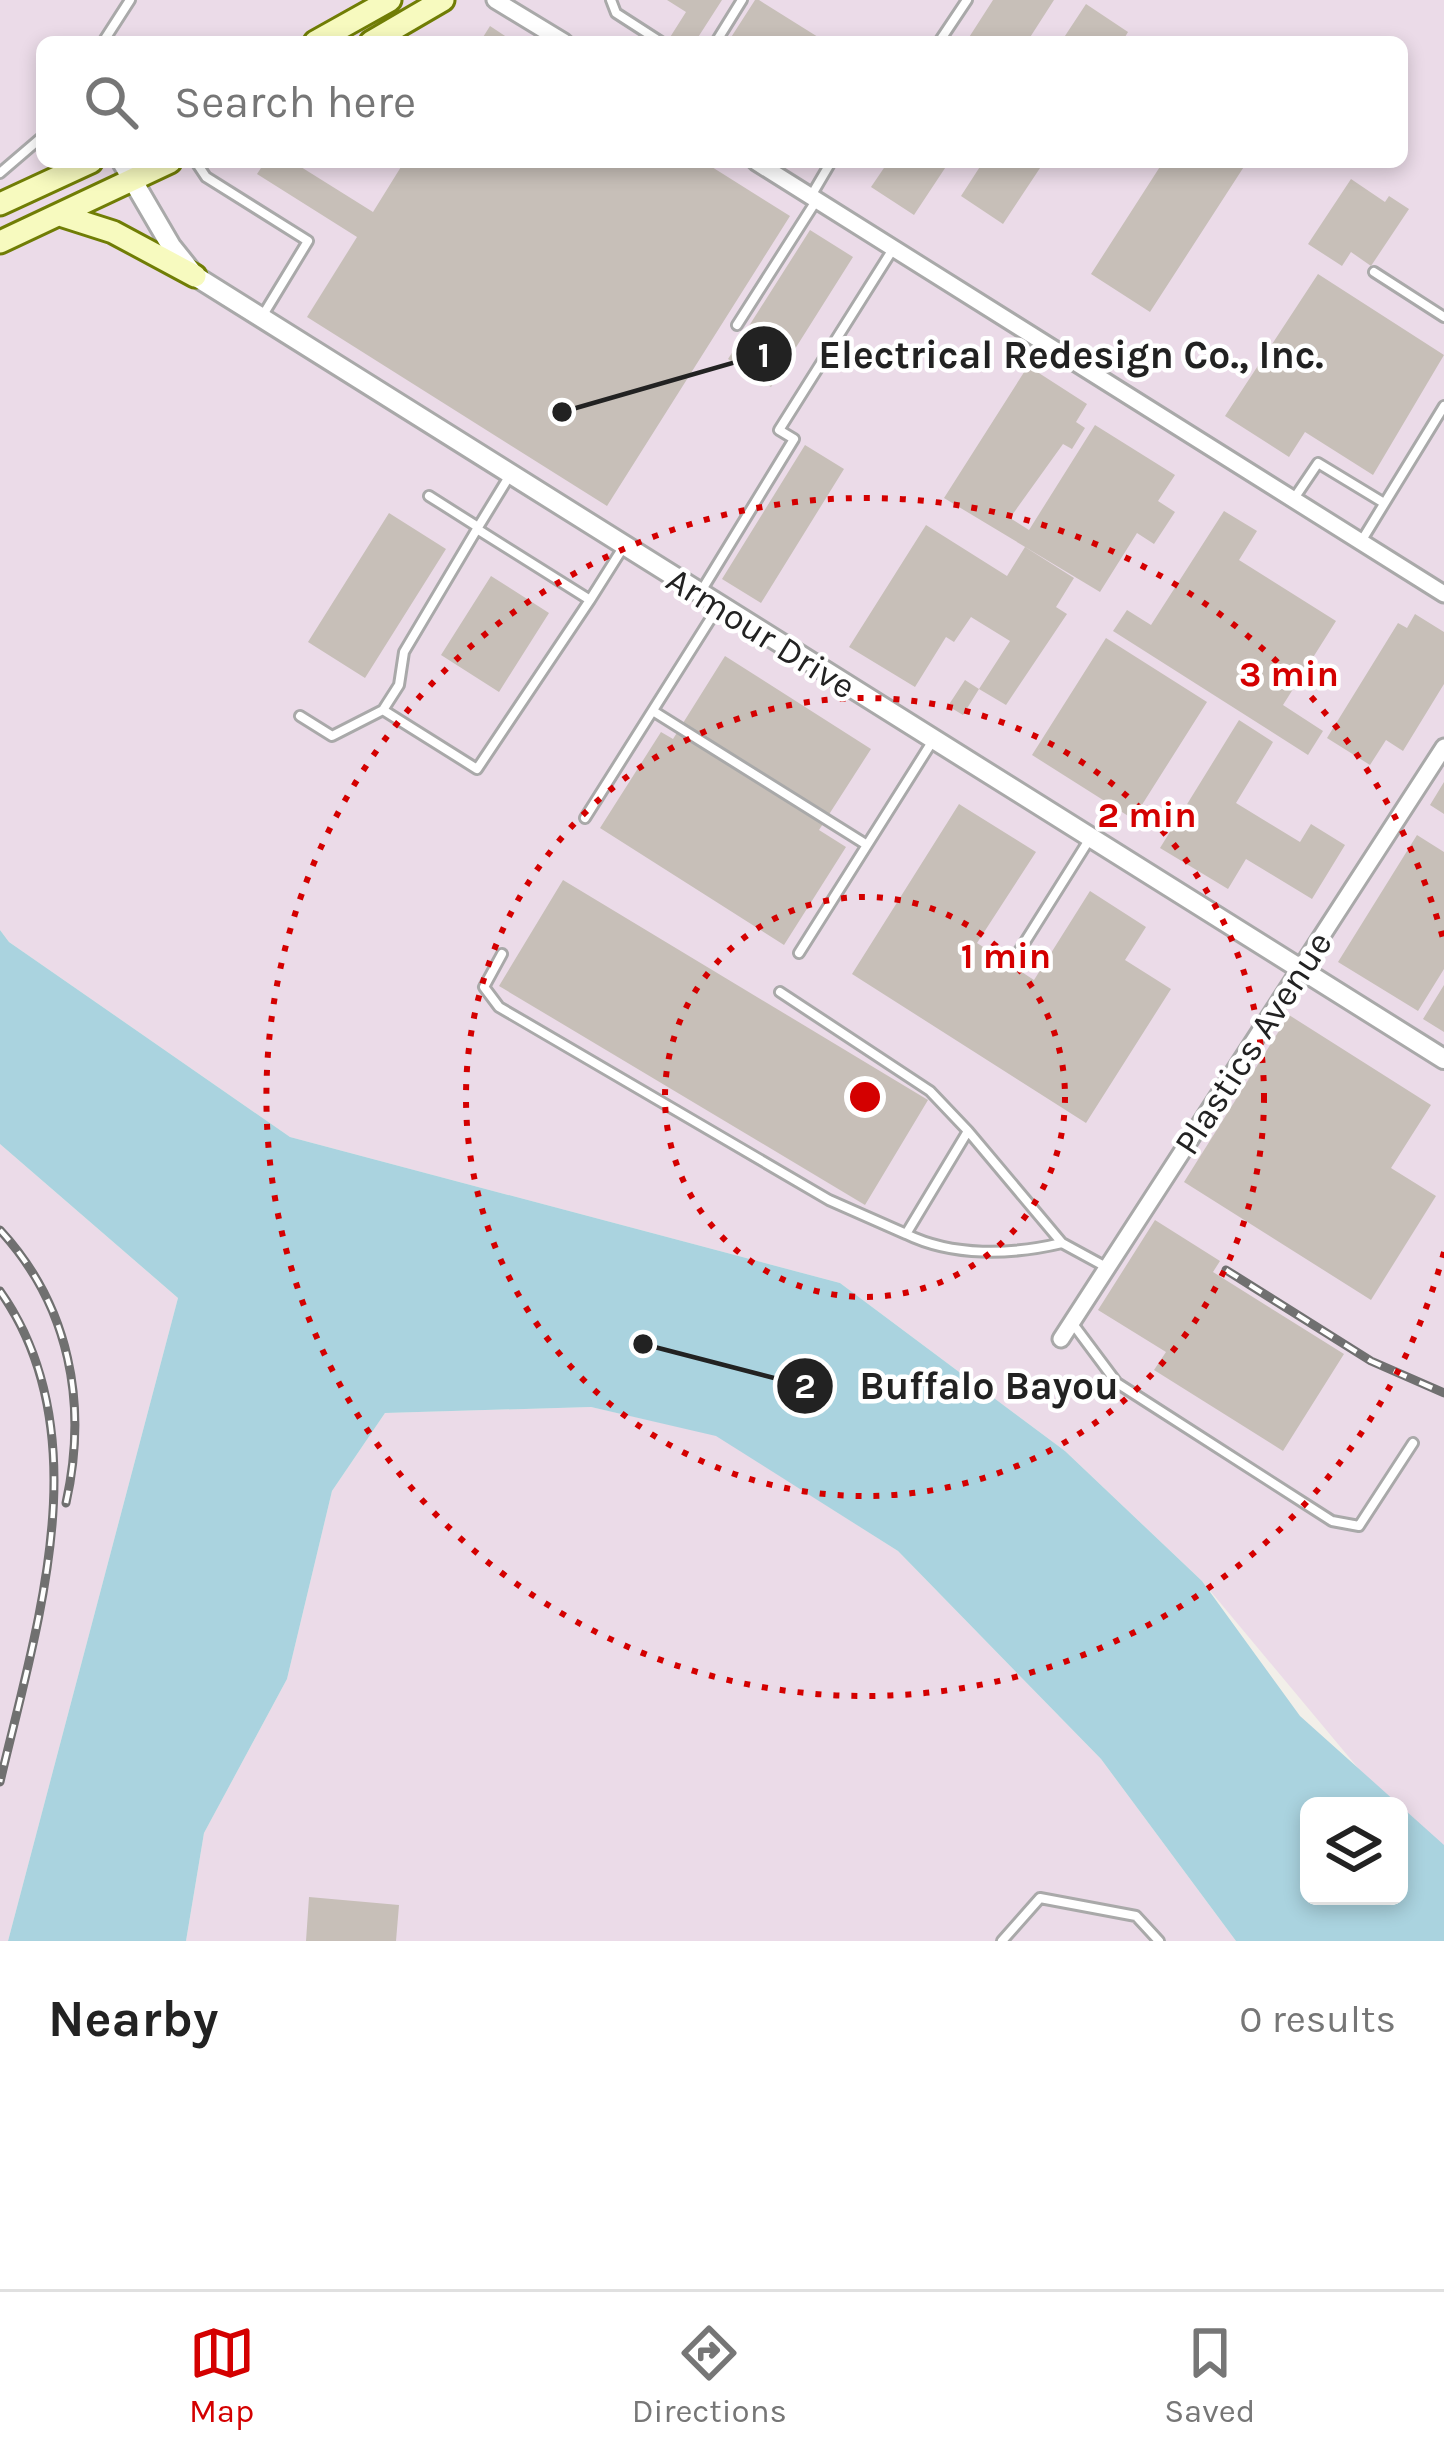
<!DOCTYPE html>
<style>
body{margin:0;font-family:Karla,sans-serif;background:#f6f6f6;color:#222}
.controls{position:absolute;right:36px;bottom:36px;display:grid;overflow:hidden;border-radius:18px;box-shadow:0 6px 18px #0003}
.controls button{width:108px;height:108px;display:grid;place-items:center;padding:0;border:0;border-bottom:3px solid #e0e0e0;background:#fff;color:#222;font:60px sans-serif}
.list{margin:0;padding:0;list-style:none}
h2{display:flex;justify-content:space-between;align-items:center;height:156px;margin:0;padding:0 48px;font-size:51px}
h2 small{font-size:39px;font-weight:400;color:#767676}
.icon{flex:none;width:66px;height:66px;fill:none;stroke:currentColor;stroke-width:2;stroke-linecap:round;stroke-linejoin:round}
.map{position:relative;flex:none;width:1444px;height:1941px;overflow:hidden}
.search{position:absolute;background:#fff;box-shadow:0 6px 18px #0003;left:36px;right:36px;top:36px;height:132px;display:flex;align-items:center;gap:30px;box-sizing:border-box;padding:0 42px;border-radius:18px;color:#767676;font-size:45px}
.sheet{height:348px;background:#fff}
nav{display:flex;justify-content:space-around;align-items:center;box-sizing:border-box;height:168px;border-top:3px solid #e0e0e0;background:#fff;font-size:33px;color:#767676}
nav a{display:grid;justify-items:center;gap:6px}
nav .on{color:#d40000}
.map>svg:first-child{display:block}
.industrial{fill:#ebdbe8;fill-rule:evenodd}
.water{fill:#aad3df;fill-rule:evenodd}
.building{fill:#c7bfb8}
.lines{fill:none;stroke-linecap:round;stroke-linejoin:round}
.service-casing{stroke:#a9a9a9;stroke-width:14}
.minor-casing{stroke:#a9a9a9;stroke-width:21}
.tertiary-casing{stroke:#a9a9a9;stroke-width:24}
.secondary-casing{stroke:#707d05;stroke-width:27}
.service{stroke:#fff;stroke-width:8}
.minor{stroke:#fff;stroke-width:15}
.tertiary{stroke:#fff;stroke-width:18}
.secondary{stroke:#f7fabf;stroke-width:21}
.rail-casing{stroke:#707070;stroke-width:9}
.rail{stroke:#fff;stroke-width:4.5;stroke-dasharray:14;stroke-linecap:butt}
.ring{fill:none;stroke:#d40000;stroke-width:6;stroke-dasharray:6 12}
.labels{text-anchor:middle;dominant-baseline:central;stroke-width:9;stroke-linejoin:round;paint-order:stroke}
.street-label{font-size:36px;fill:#222;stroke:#fff}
.centre{fill:#d40000;stroke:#fff;stroke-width:6}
.ring-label{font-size:36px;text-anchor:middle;font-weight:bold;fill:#d40000;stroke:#fff;stroke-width:9;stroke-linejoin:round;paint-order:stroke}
.leader{fill:none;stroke:#222;stroke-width:4.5}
.callout-dot{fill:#222;stroke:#fff;stroke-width:4.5}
.mark-label{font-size:36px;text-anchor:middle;font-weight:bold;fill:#fff}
.callout-label{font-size:39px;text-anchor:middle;font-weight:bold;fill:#222;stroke:#fff;stroke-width:9;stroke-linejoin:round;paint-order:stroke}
</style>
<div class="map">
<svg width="1444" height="1941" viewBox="0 0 1444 1941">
<rect width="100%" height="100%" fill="#f2efe9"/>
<!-- industrial -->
<path class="industrial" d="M0,0H1444V1854L1358,1768L1202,1581L1065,1451L840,1283L290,1137L9,942L0,930ZM42,42H1402V162H42Z
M0,1144L178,1298L8,1941H0Z
M591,1407L716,1435L898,1551L1101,1759L1236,1941H186L204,1833L287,1679L332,1491L385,1413Z"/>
<!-- water -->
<path class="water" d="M0,930L9,942L290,1137L840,1283L1065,1451L1202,1581L1300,1716L1444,1845V1941H1236L1101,1759L898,1551L716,1436L591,1407L385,1413L332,1491L287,1679L204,1833L186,1941H8L178,1298L0,1144ZM1309,1806H1399V1896H1309Z"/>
<!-- building -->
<path class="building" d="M667,0H722L695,42H667L686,12Z
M755,0H759L826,42H728Z
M993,0H1054L1027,42H966Z
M1086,4L1128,32L1122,42H1061Z
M490,26L514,42H480Z
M265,162H293L373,212L404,162H704L790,216L607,506L307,317L357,237L257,174Z
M888,162H949L914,215L871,187Z
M983,162H1044L1003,224L961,196Z
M1163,162H1247L1150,312L1091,274Z
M1351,179L1385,202L1389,196L1409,209L1371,266L1351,252L1342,266L1308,244Z
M810,230L853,257L771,387L728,359Z
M1318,274L1444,355L1373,475L1305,432L1289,457L1225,416Z
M1028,366L1087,404L1076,422L1085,428L1072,449L1063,444L1010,518L1029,530L1095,425L1175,475L1158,501L1175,512L1154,544L1137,533L1100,592L944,498Z
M805,445L844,469L761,603L722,579Z
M1224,511L1257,531L1239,560L1336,621L1283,705L1323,731L1308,755L1113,631L1127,610L1151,625Z
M389,513L446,549L365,678L308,642Z
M926,525L1007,576L1025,547L1074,578L1056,607L1067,614L1006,705L979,689L1010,641L971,617L954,642L946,637L915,687L849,647Z
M491,576L549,613L499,692L441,655Z
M1415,614L1444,632V684L1403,751L1386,740L1370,765L1327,738L1398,623L1407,628Z
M1106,638L1207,702L1133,819L1032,755Z
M725,656L871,749L819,830L846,847L784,945L600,828L661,732L673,739Z
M965,680L979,689L963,715L948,706Z
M1239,720L1273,742L1236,803L1300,842L1311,824L1345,845L1312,899L1246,859L1228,889L1160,848Z
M1444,782V814L1430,805Z
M959,804L1036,852L977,943L1034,980L1090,891L1146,927L1125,960L1171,989L1086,1123L852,974Z
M1417,835L1444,852V969L1418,1011L1338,962Z
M563,880L928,1100L865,1205L499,986Z
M1444,985V1032L1423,1019Z
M1289,1015L1431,1105L1391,1168L1436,1196L1371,1300L1184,1182Z
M1155,1220L1220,1261L1213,1272L1344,1354L1283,1451L1154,1370L1166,1352L1098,1310Z
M309,1897L399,1905L396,1941H306Z"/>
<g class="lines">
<defs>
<path id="service" d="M611,0L616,13L661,42
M103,42L130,0
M716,42L742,0
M939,42L967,0
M196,162L206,177L308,241L263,315
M0,173L42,137
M811,196L831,162
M1374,272L1444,317
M737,325L816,201
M510,475L477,529L590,600L624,546
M429,496L478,527
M1295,497L1318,463L1384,503
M477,529L404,652L399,685L383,710L477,769L590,600
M1362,540L1444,406
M700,593L794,439L779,430L893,249
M653,711L867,845
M300,716L332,736L383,710
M585,818L718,607
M799,953L932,742
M1018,953L1089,840
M502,954L484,987L499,1007L829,1200L906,1234
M780,992L930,1091L968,1131
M1062,1243L968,1131L906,1234C953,1257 1011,1255 1062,1243L1106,1267
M1073,1324L1117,1383L1332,1521L1359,1526L1413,1443
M1002,1941L1040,1898L1136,1916L1159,1941"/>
<path id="minor" d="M495,0L564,42
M756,162L1444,594
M1061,1339L1444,747"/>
<path id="tertiary" d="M122,162L171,246L195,276L1444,1059"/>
<path id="secondary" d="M315,42L390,0
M371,42L443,0
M0,204L91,162
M63,216L113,232L195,276
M0,242L170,162"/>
</defs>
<!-- service casing -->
<use href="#service" class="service-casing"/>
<!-- minor casing -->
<use href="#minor" class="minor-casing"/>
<!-- tertiary casing -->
<use href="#tertiary" class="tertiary-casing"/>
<!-- secondary casing -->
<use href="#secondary" class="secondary-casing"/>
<!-- service -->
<use href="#service" class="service"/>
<!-- minor -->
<use href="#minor" class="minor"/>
<!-- tertiary -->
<use href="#tertiary" class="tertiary"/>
<!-- secondary -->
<use href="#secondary" class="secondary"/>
<defs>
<path id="rail" d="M0,1230C70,1306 88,1404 66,1503
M1226,1270L1371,1361L1444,1393
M0,1291C101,1434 36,1628 0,1782"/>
</defs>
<!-- rail casing -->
<use href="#rail" class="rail-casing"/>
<!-- rail -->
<use href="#rail" class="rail"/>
</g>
<!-- distance rings -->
<g class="ring">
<circle cx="865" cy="1097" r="200"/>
<circle cx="865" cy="1097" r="399"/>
<path d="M1444 1252A599 599 0 1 1 1444 942"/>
</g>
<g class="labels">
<!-- street labels -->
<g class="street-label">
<text transform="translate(761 633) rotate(32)">Armour Drive</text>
<text transform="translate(1253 1043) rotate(-57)">Plastics Avenue</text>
</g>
</g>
<circle cx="865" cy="1097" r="18" class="centre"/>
<g class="ring-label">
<text x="1289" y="686">3 min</text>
<text x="1147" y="827">2 min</text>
<text x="1006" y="968">1 min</text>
</g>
<!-- callouts -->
<path class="leader" d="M562 412L764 354M643 1344L805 1386"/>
<g class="callout-dot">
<circle cx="562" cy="412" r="12"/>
<circle cx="643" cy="1344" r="12"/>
<circle cx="764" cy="354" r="30"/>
<circle cx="805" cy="1386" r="30"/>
</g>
<g class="mark-label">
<text x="764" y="367">1</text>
<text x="805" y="1398">2</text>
</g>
<g class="callout-label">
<text x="1071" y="368">Electrical Redesign Co., Inc.</text>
<text x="989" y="1399">Buffalo Bayou</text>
</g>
</svg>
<div class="controls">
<button><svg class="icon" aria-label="layers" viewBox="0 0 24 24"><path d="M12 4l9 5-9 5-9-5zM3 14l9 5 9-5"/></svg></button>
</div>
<div class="search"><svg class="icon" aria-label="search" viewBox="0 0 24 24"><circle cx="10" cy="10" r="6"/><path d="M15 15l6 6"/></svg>Search here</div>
</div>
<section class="sheet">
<h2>Nearby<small>0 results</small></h2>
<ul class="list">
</ul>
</section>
<nav>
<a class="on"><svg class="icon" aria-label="map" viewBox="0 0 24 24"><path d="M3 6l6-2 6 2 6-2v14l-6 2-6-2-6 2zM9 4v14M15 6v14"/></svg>Map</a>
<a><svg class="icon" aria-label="directions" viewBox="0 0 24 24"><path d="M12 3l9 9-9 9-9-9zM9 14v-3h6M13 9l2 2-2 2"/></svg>Directions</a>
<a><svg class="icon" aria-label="saved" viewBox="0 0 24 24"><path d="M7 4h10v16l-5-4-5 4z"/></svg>Saved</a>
</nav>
